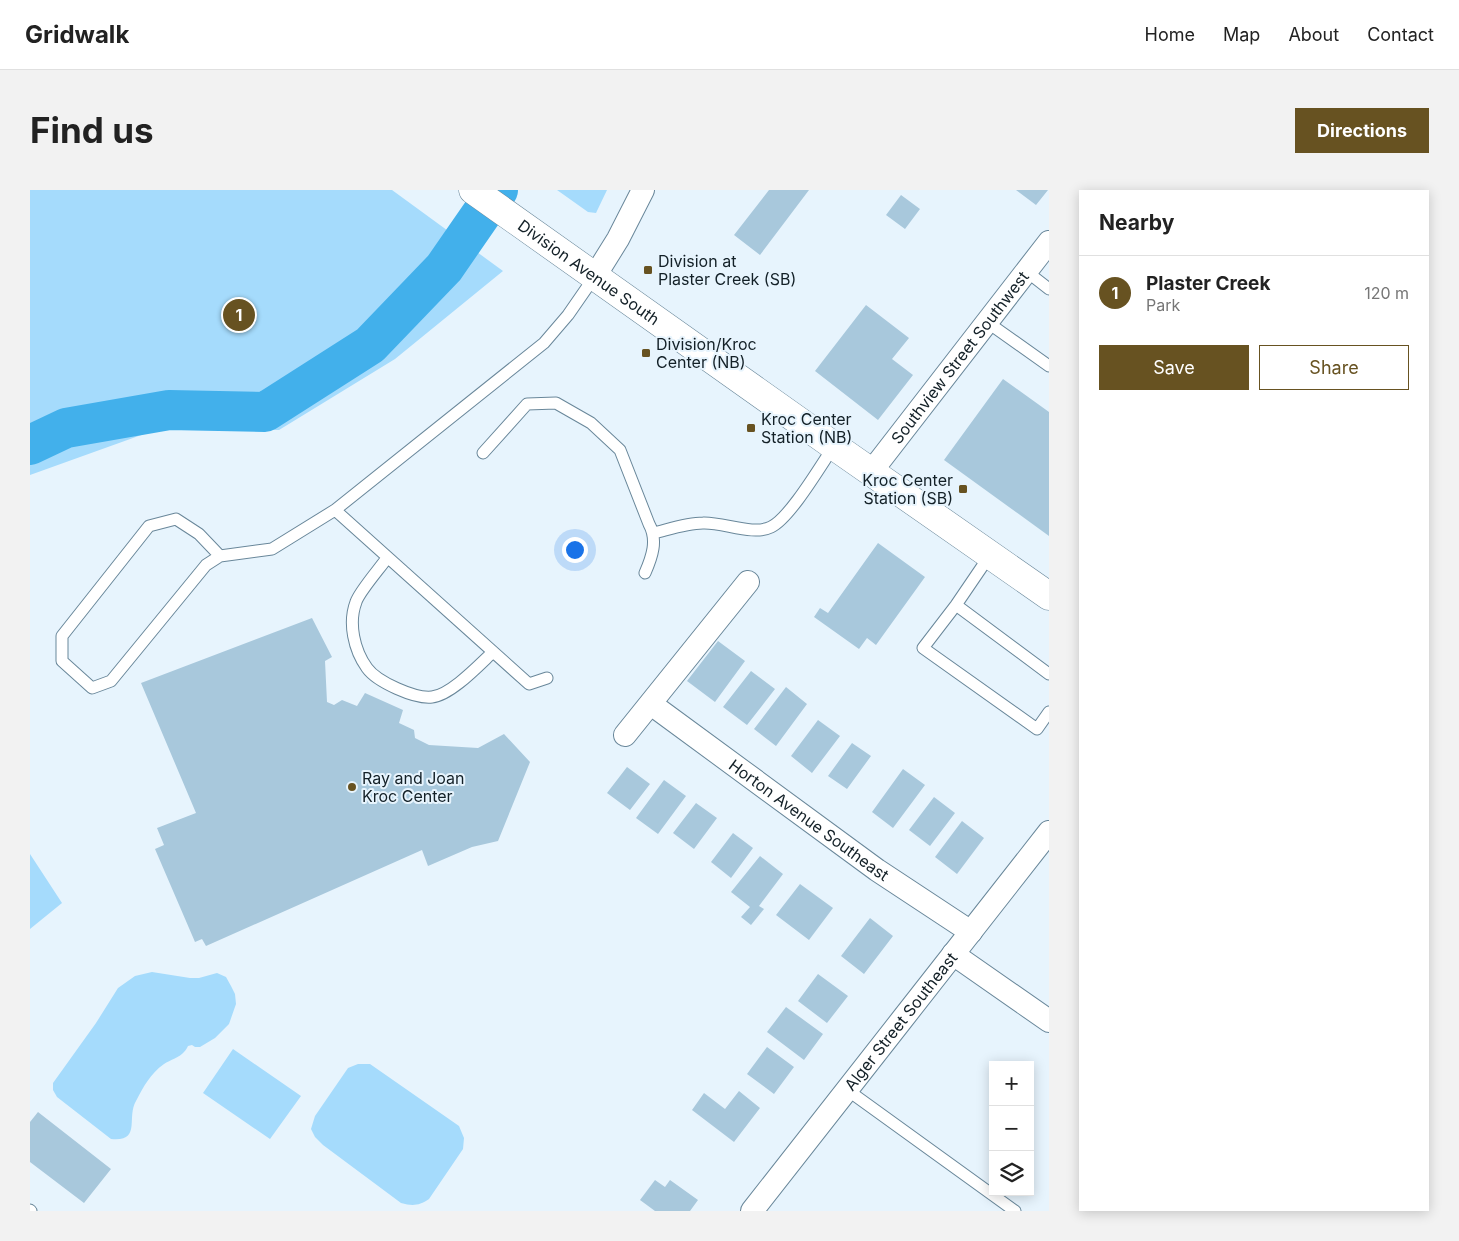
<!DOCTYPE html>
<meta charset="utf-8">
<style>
body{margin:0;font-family:Inter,sans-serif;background:#f2f2f2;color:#222}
.controls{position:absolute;right:15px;bottom:15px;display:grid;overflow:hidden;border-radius:0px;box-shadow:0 2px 12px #0003}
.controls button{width:45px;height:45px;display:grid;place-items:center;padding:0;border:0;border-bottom:1px solid #e0e0e0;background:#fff;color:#222;font:25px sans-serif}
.you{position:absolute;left:544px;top:359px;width:18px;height:18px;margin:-12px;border:4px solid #fff;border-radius:50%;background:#1a73e8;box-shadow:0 0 0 8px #1a73e833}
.badge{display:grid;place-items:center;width:32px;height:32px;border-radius:50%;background:#675221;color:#fff;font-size:16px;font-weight:700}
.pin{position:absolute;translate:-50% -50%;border:2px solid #fff;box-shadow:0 1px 5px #0006}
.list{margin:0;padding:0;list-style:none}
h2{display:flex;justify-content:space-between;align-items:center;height:65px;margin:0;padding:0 20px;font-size:21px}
h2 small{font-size:16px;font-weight:400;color:#767676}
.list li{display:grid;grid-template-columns:32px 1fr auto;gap:15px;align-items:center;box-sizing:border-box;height:75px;padding:0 20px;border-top:1px solid #e0e0e0}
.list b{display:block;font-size:19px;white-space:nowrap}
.list p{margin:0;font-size:16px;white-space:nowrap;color:#767676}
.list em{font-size:16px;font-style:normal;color:#767676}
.actions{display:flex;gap:10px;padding:15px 20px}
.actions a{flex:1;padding:11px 0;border:1px solid #675221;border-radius:0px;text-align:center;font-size:18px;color:#675221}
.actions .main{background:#675221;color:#fff}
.icon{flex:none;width:28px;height:28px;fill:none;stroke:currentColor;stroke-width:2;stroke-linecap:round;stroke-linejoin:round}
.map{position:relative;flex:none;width:1019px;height:1021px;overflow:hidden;border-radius:0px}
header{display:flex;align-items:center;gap:30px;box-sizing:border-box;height:70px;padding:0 25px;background:#fff;border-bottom:1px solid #e0e0e0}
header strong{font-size:24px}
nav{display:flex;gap:28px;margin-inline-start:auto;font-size:18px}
.intro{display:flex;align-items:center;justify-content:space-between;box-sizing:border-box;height:120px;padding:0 30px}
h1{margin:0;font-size:35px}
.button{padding:12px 22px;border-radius:0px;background:#675221;color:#fff;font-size:18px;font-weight:700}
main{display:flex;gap:30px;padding:0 30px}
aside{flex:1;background:#fff;border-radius:0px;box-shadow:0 2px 12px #0003}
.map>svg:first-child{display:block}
.green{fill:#a5dbfc}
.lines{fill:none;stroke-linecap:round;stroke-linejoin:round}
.river{stroke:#42b0eb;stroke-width:40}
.building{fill:#a8c8dc}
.service-casing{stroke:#69879a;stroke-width:13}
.minor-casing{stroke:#69879a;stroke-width:24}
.primary-casing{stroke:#69879a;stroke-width:29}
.service{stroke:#fff;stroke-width:11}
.minor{stroke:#fff;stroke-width:22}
.primary{stroke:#fff;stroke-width:28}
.poi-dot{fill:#675221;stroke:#e7f4fd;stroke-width:2}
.labels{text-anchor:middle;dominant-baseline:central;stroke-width:4;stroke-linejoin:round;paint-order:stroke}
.poi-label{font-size:16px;fill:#132027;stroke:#e7f4fd;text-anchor:start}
.street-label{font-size:16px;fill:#132027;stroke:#e7f4fd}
</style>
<header>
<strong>Gridwalk</strong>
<nav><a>Home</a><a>Map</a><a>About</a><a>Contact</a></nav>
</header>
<div class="intro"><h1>Find us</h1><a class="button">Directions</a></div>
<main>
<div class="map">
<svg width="1019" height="1021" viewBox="0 0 1019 1021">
<rect width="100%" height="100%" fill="#e7f4fd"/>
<!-- green -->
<path class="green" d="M0,0H362L473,81L365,169L249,240L128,239L0,285Z
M527,0H577L566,23L558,22Z
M0,664L32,713L0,739Z
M122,782L160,788H169L187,783L196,787L201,796L205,804L206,814L199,834L185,848L170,857H165L162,855L158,856C157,858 156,860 154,862C150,867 140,870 134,874C120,884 114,896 106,911C96,928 112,952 81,949L27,907L23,900V893L66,833L88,798L105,786Z
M203,859L271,906L240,949L173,903Z
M328,874H340L429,936L434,948L433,959L399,1009C389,1016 382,1016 371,1013L293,955L285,947L281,939L285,926L318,878Z"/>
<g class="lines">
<!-- river -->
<path class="river" d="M0,255L36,238L139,220L235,222L340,155L414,78L468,0"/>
</g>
<!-- building -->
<path class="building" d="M739,0H779L730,65L704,45Z
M986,0H1018L1006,15Z
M871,5L890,19L875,39L856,25Z
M836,115L879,148L862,169L883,185L848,230L785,181Z
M973,189L1019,222V346L914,270Z
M848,353L895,387L846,455L837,448L829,459L784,427L790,418L798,423Z
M282,428L302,467L295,471L297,512L304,515L312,510L327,516L335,503L373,520L369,533L384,540L385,548L399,555L448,558L474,544L500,572L468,651L442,657L398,676L392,660L176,756L172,749L165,752L125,659L134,655L127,638L166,623L111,493Z
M688,451L715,471L685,512L657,491Z
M721,481L745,499L717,535L693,517Z
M756,497L777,514L746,556L724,539Z
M788,530L810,546L782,583L761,566Z
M822,553L841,566L817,599L798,586Z
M597,577L620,594L600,620L577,603Z
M873,579L895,595L863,638L842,622Z
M634,590L656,606L628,644L606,628Z
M904,607L925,623L900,656L879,640Z
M666,613L687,628L664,659L643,643Z
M932,631L954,648L927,684L905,667Z
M703,643L723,658L701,688L681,672Z
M730,666L753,684L729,716L734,719L721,735L711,727L720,717L701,702Z
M770,694L803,718L779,750L746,725Z
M840,728L863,746L834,784L811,766Z
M788,784L818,806L797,833L768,811Z
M756,817L793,844L774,870L737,842Z
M737,857L764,877L744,904L717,884Z
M709,901L730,918L704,952L662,920L674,903L695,919Z
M8,922L81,979L54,1013L0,972V932Z
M625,990L635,997L640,990L668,1010L660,1021H625L610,1010Z"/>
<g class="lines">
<defs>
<path id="service" d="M996,81L1019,99
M957,132L1019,176
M453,263L497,214L526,213L561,233L590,260L619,334C628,350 622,367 615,383
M305,320L499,494L517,488
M624,343C640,339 657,333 673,333C693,332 723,346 741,337C760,328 791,275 804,256
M960,365L926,415L893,458L1007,539L1019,522
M190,366L169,344L146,329L119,336L32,446V471L62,498L81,491L176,375L190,366L242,359L305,320L514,153L538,125L565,86
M357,368C350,378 329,402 326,412C318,433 324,460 337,478C347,492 385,509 402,507C421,505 449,475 463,462
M926,415L1019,484
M816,899L985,1021
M0,1020L1,1021"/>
<g id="minor">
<path d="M565,86L588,49L613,0"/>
<path id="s1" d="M841,282L1019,52"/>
<path id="s2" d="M621,514L847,680L941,742"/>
<path d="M595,545L718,392"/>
<path d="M923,764L1019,831"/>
<path id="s3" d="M722,1021C820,894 921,769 1019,642"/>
</g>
<g id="primary">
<path id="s4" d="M443,0L804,256L1019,406"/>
</g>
</defs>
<!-- service casing -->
<use href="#service" class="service-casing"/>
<!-- minor casing -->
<use href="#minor" class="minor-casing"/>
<!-- primary casing -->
<use href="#primary" class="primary-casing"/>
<!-- service -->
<use href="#service" class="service"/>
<!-- minor -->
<use href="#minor" class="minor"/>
<!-- primary -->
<use href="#primary" class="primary"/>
</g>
<!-- markers -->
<g class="poi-dot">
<rect x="613" y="75" width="10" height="10" rx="2.5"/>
<rect x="611" y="158" width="10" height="10" rx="2.5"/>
<rect x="716" y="233" width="10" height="10" rx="2.5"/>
<rect x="928" y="294" width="10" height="10" rx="2.5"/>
<circle cx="322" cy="597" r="5"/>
</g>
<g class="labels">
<!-- poi labels -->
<g class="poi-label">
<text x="628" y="71">Division at<tspan x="628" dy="18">Plaster Creek (SB)</tspan></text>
<text x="626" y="154">Division/Kroc<tspan x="626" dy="18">Center (NB)</tspan></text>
<text x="731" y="229">Kroc Center<tspan x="731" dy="18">Station (NB)</tspan></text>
<text x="923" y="290" text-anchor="end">Kroc Center<tspan x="923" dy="18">Station (SB)</tspan></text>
<text x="332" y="588">Ray and Joan<tspan x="332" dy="18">Kroc Center</tspan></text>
</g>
<!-- street labels -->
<g class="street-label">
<text stroke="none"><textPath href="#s4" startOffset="142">Division Avenue South</textPath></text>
<text stroke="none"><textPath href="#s1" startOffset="145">Southview Street Southwest</textPath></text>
<text stroke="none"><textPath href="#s2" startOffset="196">Horton Avenue Southeast</textPath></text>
<text stroke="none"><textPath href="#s3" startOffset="241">Alger Street Southeast</textPath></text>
</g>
</g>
</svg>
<div class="controls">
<button>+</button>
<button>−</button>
<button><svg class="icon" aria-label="layers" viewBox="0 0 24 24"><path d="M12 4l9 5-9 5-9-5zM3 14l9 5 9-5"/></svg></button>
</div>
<div class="you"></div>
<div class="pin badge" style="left:209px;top:125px">1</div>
</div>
<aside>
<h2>Nearby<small></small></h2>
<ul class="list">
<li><span class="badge">1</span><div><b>Plaster Creek</b><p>Park</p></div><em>120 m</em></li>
</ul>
<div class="actions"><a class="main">Save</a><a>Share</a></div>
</aside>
</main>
